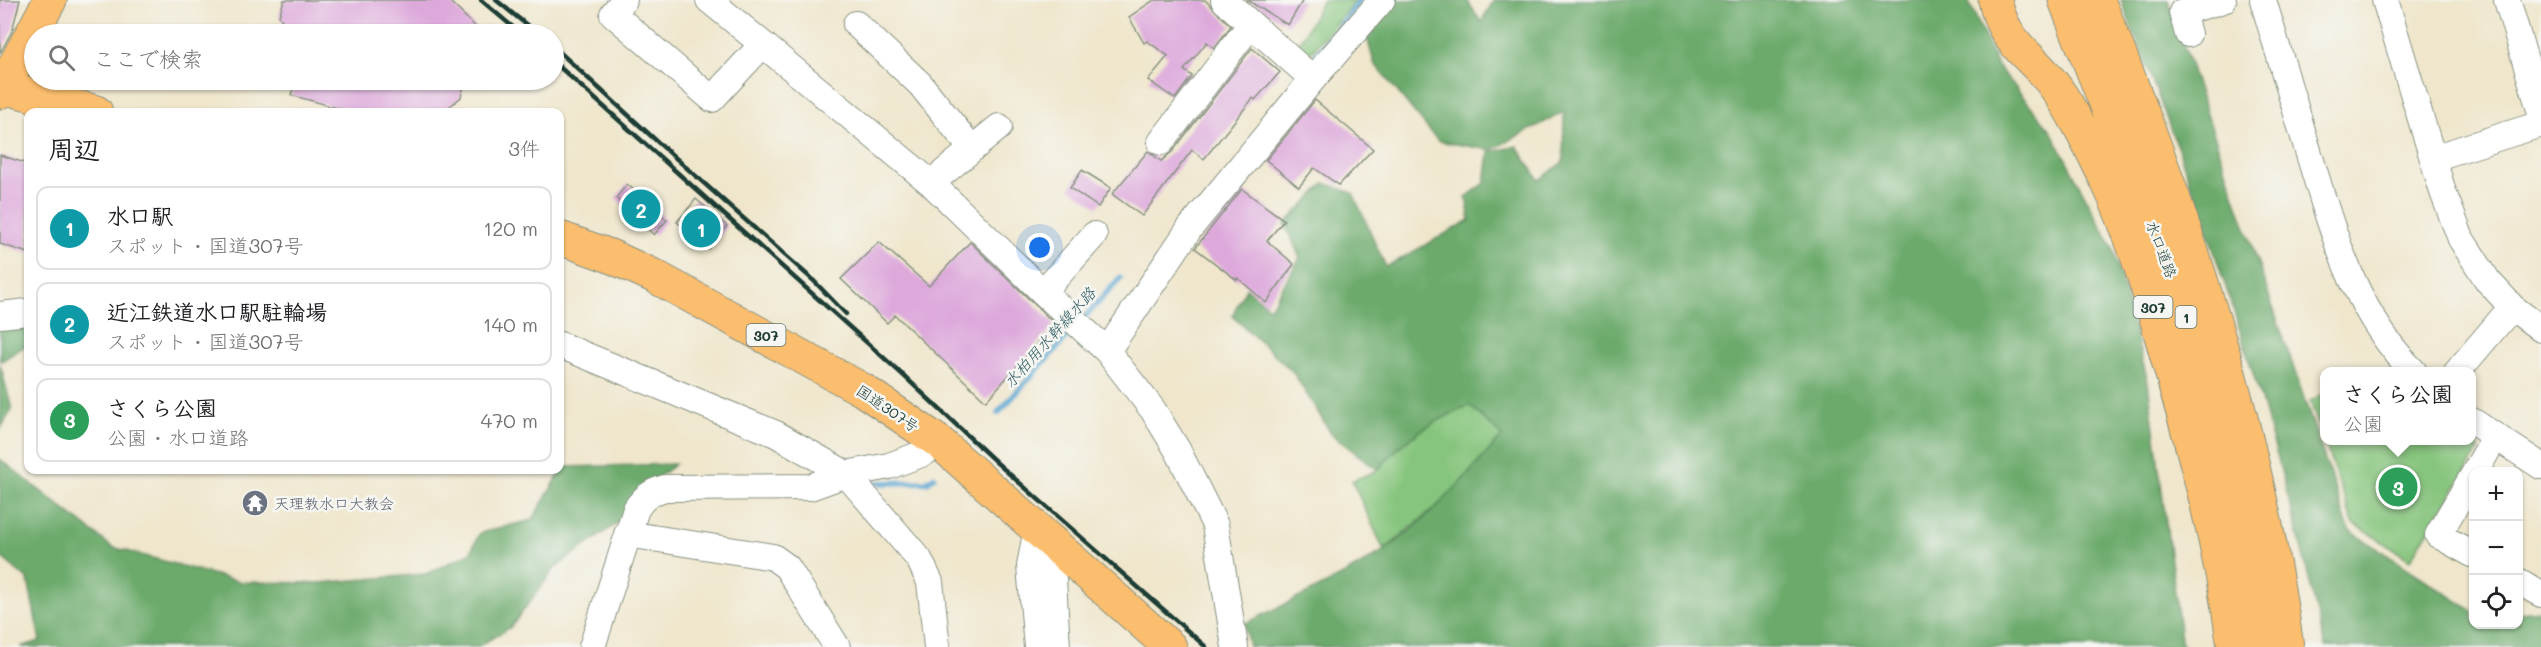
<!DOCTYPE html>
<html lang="ja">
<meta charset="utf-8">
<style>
body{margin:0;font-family:Mali,"Klee One",sans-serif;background:#f2f2f2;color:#202124}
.controls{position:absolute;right:18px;bottom:18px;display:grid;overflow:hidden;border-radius:12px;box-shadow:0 2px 4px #0004}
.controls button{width:54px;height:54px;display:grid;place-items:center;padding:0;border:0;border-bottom:2px solid #e0e0e0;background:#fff;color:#202124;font:30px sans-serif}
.you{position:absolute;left:1040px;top:248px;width:21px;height:21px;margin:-15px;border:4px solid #fff;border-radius:50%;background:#1a73e8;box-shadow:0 0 0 9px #1a73e833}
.badge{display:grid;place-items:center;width:39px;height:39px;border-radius:50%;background:#ea580c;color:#fff;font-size:20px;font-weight:700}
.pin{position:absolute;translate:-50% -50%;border:3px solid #fff;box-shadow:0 2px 6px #0006}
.popup{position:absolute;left:2320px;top:367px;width:156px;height:78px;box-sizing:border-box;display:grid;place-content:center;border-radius:12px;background:#fff;filter:drop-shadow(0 2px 4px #0005);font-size:20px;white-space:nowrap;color:#757577}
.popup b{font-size:22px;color:#202124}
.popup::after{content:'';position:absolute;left:50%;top:100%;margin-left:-12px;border:12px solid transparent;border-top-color:#fff}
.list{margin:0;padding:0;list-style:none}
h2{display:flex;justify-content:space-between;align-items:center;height:78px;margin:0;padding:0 24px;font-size:26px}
h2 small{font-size:20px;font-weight:400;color:#757577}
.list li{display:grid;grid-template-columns:39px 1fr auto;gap:18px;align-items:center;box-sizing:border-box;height:84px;margin:0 12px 12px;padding:0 12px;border:2px solid #e0e0e0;border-radius:12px}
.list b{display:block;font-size:22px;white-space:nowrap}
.list p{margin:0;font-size:20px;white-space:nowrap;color:#757577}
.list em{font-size:20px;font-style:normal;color:#757577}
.icon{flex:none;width:33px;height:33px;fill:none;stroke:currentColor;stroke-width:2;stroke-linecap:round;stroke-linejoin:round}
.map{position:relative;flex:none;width:2541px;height:647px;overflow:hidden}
.search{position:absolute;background:#fff;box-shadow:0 2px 4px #0004;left:24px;top:24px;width:540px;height:66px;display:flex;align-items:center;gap:15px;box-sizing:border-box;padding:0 21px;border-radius:33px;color:#757577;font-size:22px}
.panel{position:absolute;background:#fff;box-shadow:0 2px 4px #0004;left:24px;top:108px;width:540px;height:366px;border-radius:12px}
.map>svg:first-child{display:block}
.green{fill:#86c57d;stroke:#528158;stroke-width:1.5}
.forest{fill:#6caa6c;stroke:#467450;stroke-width:1.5}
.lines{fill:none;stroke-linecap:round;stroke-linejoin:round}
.stream{stroke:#55a4cf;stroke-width:6}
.building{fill:#dda9db}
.minor-casing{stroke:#879280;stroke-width:28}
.major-casing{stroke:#879280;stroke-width:35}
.highway-casing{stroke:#879280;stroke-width:35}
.minor{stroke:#fff;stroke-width:26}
.major{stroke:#fbbd6e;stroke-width:33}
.highway{stroke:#fbbd6e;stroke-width:33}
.rail{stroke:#1f3d34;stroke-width:4.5}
.labels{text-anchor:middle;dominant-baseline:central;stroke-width:5;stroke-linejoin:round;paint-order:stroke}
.shield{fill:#f6f6f2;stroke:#60746d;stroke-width:1.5}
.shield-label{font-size:14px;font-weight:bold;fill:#1f3d34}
.street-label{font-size:15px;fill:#1f3d34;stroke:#f6f6f2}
.worship-label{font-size:15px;fill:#5b616d;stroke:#f6f6f2;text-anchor:start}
.water-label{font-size:16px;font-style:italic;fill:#2f5c62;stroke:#f6f6f2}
</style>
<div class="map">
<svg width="2541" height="647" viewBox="0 0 2541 647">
<rect width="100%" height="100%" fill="#f6f6f2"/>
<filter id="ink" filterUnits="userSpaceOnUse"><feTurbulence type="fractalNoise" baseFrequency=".0167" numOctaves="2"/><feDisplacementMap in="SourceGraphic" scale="12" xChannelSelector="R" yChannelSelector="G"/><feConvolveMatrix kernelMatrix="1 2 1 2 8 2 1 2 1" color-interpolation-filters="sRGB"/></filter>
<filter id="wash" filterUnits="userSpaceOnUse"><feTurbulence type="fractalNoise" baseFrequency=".008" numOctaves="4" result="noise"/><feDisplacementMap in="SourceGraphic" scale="24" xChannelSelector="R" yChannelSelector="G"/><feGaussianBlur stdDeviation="1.35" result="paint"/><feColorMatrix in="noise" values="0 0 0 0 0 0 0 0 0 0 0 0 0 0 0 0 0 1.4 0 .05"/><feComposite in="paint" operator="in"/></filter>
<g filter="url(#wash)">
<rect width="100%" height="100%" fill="#efe6cc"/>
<!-- green -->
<path class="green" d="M1323,0H1356L1305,59L1299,43Z
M2324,393V440H2472V435L2476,438L2479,450L2410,560L2353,523L2310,401Z
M1469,405L1503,436L1445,499L1384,550L1352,481L1378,470L1393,452L1421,429Z"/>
<!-- forest -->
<path class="forest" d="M1390,0H1467L1481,22L1494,0H1968L1999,68L2050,129L2113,249L2148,382L2182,647H1249L1244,624C1291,601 1339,580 1383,551C1429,520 1466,477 1502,436L1469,405C1432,423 1404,437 1378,470L1332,435L1293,372L1232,316L1246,288L1270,308L1300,258L1285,224L1325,183L1353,193L1386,267L1470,220L1466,197L1485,183L1489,152L1517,146L1539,180L1563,162L1564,112L1491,150L1438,141L1374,63L1365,30Z
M2121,0H2168L2349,530L2473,611L2474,624H2518L2519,612L2541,610V647H2325C2291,495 2247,343 2195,196C2172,130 2146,65 2121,0Z
M28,321V344L0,362V325Z
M0,364L12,409L0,430Z
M0,459L112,547L241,582L319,583L426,574L470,553L480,533L532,520L564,467L675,464L640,492L619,522L555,568L511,627L477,647H20L40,641L28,580L0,556Z"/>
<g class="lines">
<!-- stream -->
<path class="stream" d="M1313,60L1361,0
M1083,319L1120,278
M998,413L1074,329
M877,483L927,482L934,477"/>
</g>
<g id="blocks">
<!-- building -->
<path class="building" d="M0,0H20L12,31L0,53Z
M284,0H448L483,34H291L279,16Z
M1154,0H1205L1231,26L1214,48L1207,42L1184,70L1192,76L1175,99L1148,80L1168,56L1147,41L1144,43L1129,17Z
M1247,0H1303L1288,25Z
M1252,48L1280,72L1255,100L1253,98L1204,159L1192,150L1142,216L1112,194L1148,151L1161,161L1173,151Z
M296,80H465L461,97L443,112H352L291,95Z
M1315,100L1373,149L1339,185L1314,168L1299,187L1266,160Z
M0,155L28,164V253L0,244Z
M1082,170L1111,188L1098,207L1070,188Z
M627,184L667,220L654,235L616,198Z
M1242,189L1284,220L1267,241L1294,264L1266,303L1238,278L1237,280L1195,248Z
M696,199L727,226L709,249L677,222Z
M879,242L929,286L970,242L1055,324L986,401L895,315L887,323L841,279Z"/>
</g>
</g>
<g filter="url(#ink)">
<use href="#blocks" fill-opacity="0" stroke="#879280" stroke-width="1.5"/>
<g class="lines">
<defs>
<path id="minor" d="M624,0L613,14L712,99L762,45
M709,0L931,183L1043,292L1107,351L1153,410L1178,451L1215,525L1235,647
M1224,0L1313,79
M2263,0C2278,51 2294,103 2309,154C2333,232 2354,312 2414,372
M2385,0L2443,192L2461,239L2488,281L2512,307L2541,329
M2507,0L2541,113
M856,24L920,84L972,149
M2188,34L2182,12L2223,0
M1161,142L1251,24
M2433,158L2541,124
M931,183L999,127
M1043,292L1094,235
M0,315L28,312
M560,345L776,434L846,474L919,559L930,582L937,647
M1107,351L1190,228L1313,79L1382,0
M2457,372L2512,307
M2472,421L2541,466
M2475,472L2495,437
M2474,474L2438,535L2474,555
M1037,528L1030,566L1037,647
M1039,533L1052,563L1057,647
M627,534L773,557L787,567L837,647
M2518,581L2541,594
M592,647L636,509C644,497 651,492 665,488L810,487L846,474L889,466L924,453L939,442"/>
<path id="major" d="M3,87L50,0"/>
<path id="highway" d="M1995,0C2005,47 2030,52 2056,88C2076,116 2091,148 2106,179C2134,237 2152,302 2169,364C2196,457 2221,550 2234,647
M2065,0C2111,120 2164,239 2201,362C2228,455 2245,552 2261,647
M2098,0C2183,208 2256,423 2287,647
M0,92L3,87L96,112
M560,238L610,256L654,276L863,390L939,442L1170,647"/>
</defs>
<!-- minor casing -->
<use href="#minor" class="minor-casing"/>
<!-- major casing -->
<use href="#major" class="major-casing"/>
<!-- highway casing -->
<use href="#highway" class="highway-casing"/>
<!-- minor -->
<use href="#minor" class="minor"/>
<!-- major -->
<use href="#major" class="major"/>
<!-- highway -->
<use href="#highway" class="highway"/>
<!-- rail -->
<path class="rail" d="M481,0L521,34
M496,0L538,34
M554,47L661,145L813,280L846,314
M554,62L903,375L997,463L1206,647"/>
</g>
</g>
<!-- icons -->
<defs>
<symbol id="temple-disc" viewBox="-11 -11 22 22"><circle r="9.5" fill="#6b7280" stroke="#f6f6f2"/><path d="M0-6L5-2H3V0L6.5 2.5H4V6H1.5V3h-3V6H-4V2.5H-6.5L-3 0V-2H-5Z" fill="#fff"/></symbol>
</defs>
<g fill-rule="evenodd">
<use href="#temple-disc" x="240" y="488" width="30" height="30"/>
</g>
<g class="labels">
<!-- shield labels -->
<g class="shield">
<rect x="2133.5" y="296" width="39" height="22" rx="4.5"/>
<rect x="2175.5" y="306" width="21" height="22" rx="4.5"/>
<rect x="746.5" y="324" width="39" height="22" rx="4.5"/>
</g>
<g class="shield-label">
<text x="2153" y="307">307</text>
<text x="2186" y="317">1</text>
<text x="766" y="335">307</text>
</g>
<!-- street labels -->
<g class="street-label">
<text transform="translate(2162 249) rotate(69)">水口道路</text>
<text transform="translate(888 408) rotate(34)">国道307号</text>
</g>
<!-- worship labels -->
<g class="worship-label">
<text x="274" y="503">天理教水口大教会</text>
</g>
<!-- water labels -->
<g class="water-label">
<text transform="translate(1049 337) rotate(-48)">水柏用水幹線水路</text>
</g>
</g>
</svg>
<div class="controls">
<button>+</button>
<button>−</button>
<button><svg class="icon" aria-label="locate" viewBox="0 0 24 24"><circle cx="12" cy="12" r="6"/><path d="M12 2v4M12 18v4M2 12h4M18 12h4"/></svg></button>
</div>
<div class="you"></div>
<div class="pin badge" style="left:701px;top:228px;background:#0f9aa8">1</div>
<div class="pin badge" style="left:641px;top:209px;background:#0f9aa8">2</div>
<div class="pin badge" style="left:2398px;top:487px;background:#2e9e5b">3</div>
<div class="popup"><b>さくら公園</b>公園</div>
<div class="search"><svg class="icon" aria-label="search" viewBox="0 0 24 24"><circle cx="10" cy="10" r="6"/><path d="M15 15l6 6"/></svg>ここで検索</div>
<section class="panel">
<h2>周辺<small>3件</small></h2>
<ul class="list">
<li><span class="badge" style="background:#0f9aa8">1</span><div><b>水口駅</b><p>スポット · 国道307号</p></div><em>120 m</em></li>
<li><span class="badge" style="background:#0f9aa8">2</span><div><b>近江鉄道水口駅駐輪場</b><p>スポット · 国道307号</p></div><em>140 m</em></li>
<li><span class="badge" style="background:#2e9e5b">3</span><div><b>さくら公園</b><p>公園 · 水口道路</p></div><em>470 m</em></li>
</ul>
</section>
</div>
